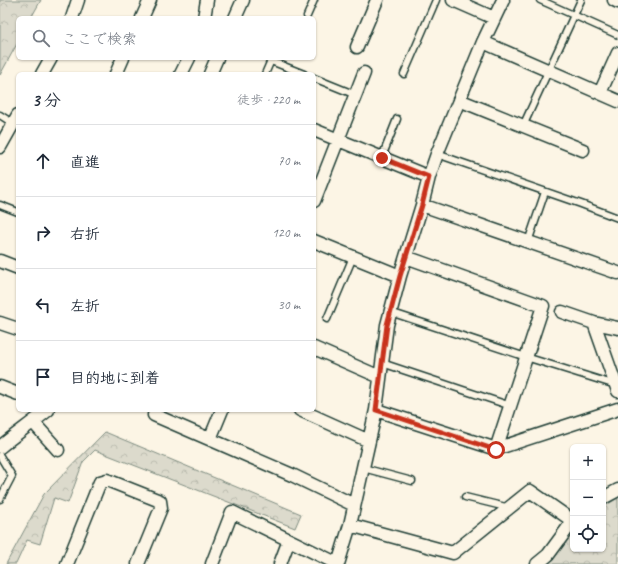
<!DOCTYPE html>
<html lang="ja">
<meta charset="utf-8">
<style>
body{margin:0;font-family:Caveat,"Klee One",sans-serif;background:#f6f6f7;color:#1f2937}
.controls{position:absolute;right:12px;bottom:12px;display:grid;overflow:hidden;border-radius:6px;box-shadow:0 1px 3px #0004}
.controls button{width:36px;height:36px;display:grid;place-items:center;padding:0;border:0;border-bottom:1px solid #e0e1e3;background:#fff;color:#1f2937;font:20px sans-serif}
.stop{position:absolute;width:12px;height:12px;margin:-9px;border:3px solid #c8321e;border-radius:50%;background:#fff}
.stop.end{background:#c8321e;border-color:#fff;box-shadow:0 1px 4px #0008}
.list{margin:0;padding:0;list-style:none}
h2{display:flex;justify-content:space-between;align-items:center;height:52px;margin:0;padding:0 16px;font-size:17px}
h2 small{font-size:13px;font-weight:400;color:#747a83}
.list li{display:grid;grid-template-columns:26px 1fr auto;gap:12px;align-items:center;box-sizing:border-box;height:72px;padding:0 16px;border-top:1px solid #e0e1e3}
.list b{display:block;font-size:15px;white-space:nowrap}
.list em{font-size:13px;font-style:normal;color:#747a83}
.icon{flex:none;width:22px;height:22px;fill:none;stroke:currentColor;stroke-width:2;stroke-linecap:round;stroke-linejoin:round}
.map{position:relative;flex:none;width:618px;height:564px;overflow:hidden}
.search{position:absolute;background:#fff;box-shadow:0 1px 3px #0004;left:16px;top:16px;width:300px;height:44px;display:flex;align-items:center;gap:10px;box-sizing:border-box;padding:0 14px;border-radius:6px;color:#747a83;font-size:15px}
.panel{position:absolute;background:#fff;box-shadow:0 1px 3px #0004;left:16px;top:72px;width:300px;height:340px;border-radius:6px}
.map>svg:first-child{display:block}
.forest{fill:url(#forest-crowns);stroke:#7e8c80}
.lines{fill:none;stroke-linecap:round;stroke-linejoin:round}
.lane-casing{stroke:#1f3d34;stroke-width:9}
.street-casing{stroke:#1f3d34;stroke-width:15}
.lane{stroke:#fcf5e5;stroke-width:6}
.street{stroke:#fcf5e5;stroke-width:12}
.route{stroke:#c8321e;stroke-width:5}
</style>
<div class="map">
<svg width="618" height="564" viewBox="0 0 618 564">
<defs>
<pattern id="forest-crowns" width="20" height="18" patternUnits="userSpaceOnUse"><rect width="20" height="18" fill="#dcdacc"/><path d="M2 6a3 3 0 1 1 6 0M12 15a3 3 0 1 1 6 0" fill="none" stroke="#bcbcb0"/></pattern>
</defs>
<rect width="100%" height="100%" fill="#fcf5e5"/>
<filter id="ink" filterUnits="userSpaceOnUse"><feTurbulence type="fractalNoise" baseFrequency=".025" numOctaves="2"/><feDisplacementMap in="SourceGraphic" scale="8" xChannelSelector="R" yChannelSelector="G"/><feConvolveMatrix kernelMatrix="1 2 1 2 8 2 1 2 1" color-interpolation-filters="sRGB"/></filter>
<g filter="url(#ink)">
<!-- forest -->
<path class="forest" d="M0,0H41L31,18H18V42L0,75Z
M105,432L301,514L295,528L95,450L83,462L68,503L54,498L40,544L27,540L16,564H6L44,494Z
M618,498V564H547L573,532V549H603V507Z"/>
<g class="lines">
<defs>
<path id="lane" d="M540,0L618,35
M307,16L314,0
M271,61L304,74
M265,74L272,58
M404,74L436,0
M314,78L356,95
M0,115L14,124
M523,126L581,0
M437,154L581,204L618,218
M382,157L397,119
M0,205L18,212
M528,242L545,192
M390,312L526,357L616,385
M327,319L353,257
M382,363L511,406
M0,456L12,476L0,499
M363,468L412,481
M465,497L510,508"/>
<path id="street" d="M453,0L494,18
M614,0L618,2
M72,18L78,0
M142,18L150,0
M204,18L207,0
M235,18L243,0
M483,42L618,101
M357,47L377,0
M42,74L51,58
M116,74L123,58
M181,74L189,58
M210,74L217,58
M600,93L618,53
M459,100L583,150
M314,130L429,177
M0,147L18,115
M314,201L364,73
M422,205L618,273
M314,241L400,276
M406,257L543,306L496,449
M0,261L18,268
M562,312L594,323L618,328
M0,323L18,329
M594,323L618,391
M314,348L380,377
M0,387L18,394
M300,410L369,441
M376,410L496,449L618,409
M154,415L292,475L354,505
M33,422L58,450
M210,439L222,410
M0,447C16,434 32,423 48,410
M603,498L618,490
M350,525L453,553L530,491L573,521
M67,564L100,482L107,480L160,501L161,508L138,564
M212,564L232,512L338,564
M280,564L289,540
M338,564L350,525L376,410L387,325L400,276L422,205L429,177L437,154L483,42L503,0
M537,564L548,555L573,521"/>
</defs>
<!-- lane casing -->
<use href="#lane" class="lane-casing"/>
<!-- street casing -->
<use href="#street" class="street-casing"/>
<!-- lane -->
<use href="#lane" class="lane"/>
<!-- street -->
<use href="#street" class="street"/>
</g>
</g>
<g class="lines" filter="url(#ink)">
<!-- route -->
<path class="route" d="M382,158L429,177L422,205L400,276L387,325L376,410L496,450"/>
</g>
</svg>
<div class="controls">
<button>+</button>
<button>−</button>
<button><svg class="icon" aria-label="locate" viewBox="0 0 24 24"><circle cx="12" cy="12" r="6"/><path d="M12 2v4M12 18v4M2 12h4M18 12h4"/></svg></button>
</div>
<div class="stop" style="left:496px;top:450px"></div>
<div class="stop end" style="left:382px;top:158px"></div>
<div class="search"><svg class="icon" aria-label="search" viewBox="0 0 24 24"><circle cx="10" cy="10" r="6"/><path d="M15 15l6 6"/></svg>ここで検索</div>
<section class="panel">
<h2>3 分<small>徒歩 · 220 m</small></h2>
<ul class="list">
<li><svg class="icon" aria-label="ahead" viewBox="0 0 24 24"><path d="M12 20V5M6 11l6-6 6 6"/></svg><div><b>直進</b></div><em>70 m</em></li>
<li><svg class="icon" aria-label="right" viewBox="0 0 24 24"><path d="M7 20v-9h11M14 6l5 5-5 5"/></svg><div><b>右折</b></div><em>120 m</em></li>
<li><svg class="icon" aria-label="left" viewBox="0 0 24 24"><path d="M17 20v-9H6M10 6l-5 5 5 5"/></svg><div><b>左折</b></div><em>30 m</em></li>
<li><svg class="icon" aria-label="arrive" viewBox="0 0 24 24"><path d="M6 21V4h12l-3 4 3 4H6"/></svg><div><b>目的地に到着</b></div></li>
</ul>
</section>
</div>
